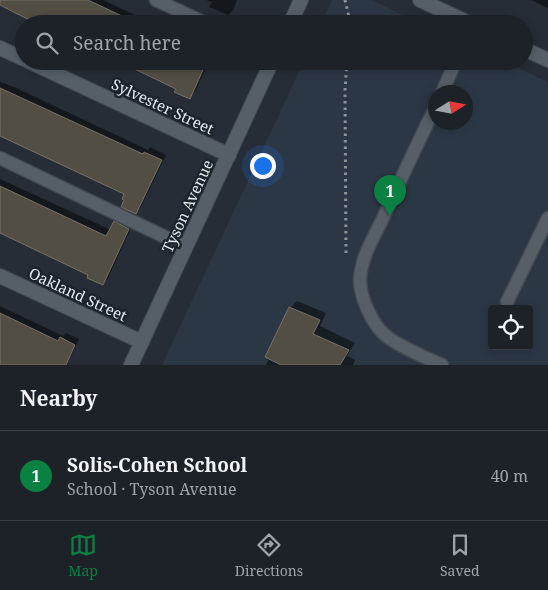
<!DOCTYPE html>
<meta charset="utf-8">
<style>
body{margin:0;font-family:"Noto Serif",serif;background:#292f34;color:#f1f3f6}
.controls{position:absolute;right:15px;bottom:15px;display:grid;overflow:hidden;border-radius:5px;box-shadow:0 2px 8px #0003}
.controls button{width:45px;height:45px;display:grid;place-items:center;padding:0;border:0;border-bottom:1px solid #3a3f45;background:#1c2228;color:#f1f3f6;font:25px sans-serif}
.compass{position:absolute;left:428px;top:85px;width:45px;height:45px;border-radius:50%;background:#1c2228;box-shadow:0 2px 8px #0003;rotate:79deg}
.you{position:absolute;left:262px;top:165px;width:18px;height:18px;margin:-12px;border:4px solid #fff;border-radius:50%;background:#1a73e8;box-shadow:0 0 0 8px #1a73e833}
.badge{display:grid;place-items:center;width:32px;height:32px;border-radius:50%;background:#0b8043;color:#fff;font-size:16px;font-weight:700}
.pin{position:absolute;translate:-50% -41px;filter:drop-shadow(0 1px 2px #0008)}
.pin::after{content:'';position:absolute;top:26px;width:18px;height:15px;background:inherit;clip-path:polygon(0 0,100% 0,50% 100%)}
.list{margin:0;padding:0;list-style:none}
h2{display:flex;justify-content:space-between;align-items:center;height:65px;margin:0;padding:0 20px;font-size:21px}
h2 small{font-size:16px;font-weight:400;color:#a0a4a8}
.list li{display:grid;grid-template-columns:32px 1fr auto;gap:15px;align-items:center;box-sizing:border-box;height:90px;padding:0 20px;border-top:1px solid #3a3f45}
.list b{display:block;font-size:19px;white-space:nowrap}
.list p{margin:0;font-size:16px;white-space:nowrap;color:#a0a4a8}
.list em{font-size:16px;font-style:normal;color:#a0a4a8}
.icon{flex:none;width:28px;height:28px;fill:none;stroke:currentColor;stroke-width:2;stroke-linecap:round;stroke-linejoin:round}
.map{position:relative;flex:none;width:548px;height:365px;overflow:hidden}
.search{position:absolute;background:#1c2228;box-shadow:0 2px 8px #0003;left:15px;right:15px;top:15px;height:55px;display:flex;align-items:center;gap:12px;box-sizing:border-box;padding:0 18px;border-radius:28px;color:#a0a4a8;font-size:19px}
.sheet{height:155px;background:#1c2228}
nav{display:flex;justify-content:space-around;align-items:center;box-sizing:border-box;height:70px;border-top:1px solid #3a3f45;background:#1c2228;font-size:14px;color:#a0a4a8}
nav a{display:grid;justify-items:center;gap:2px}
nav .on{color:#0b8043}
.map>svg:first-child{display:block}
.built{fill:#2c3745;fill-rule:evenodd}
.shadow{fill:#0007}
.building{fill:#534e43;stroke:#777266}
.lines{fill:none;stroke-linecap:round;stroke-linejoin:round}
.service-casing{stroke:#424950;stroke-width:15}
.minor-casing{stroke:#424950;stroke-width:16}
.tertiary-casing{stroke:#424950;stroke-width:16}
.path{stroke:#8c9299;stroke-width:3;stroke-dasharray:2.5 4;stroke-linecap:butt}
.service{stroke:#565f68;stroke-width:12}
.minor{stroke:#565f68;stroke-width:14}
.tertiary{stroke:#565f68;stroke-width:14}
.labels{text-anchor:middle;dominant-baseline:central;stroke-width:5;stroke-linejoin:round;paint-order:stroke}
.street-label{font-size:15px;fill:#e4e9ef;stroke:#1c242c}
</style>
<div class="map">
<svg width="548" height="365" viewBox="0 0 548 365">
<rect width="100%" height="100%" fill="#262d36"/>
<!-- built -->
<path class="built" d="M332,0H371L422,24H321Z
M304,61H504L548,82V365H162ZM436,92H466V122H436ZM492,309H529V346H492Z"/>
<!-- shadow -->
<path class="shadow" d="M0,0H103L154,24H45L5,6L3,7L0,6Z
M206,0H237L233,10L228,15L209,7L212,2Z
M531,0H548V8Z
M119,61H209L195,92L190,97L177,88Z
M0,82L14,87L148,150L150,147L166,155L141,207L136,212L126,193L0,134Z
M0,179L111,230L115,222L120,217L133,224L108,278L103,284L90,274L0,232Z
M297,301L326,313L320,326L355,343L347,356L355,360L353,365H266L290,308Z
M0,306L63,336L66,333L79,339L67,365H13L0,359Z"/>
<!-- building -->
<path class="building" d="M0,0H88L139,24H37L0,5Z
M118,61H207L190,99L174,92L176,89Z
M0,88L143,154L144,152L162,160L136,214L121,207L124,200L122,199L124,194L0,136Z
M0,186L106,236L114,221L129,229L103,285L87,278L88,275L0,233Z
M289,307L320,320L313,334L349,350L340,365H281L265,357Z
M0,313L58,341L60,337L75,345L66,365H0Z"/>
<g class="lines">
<defs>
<path id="service" d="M156,0L207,24
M442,92L456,61
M436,106C418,142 401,179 384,216C374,237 361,257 360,280C360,297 372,324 385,335C399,347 425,357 442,365
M0,158L186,247
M507,302L548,218"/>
<path id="minor" d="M420,0L471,24
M0,48L24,59
M524,49L548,60
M28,61L229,155
M0,276L142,342"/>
<path id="tertiary" d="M290,24L301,0
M131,365L272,61"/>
</defs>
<!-- service casing -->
<use href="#service" class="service-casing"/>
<!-- minor casing -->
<use href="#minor" class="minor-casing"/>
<!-- tertiary casing -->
<use href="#tertiary" class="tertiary-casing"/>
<!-- path -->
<path class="path" d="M345,0L349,17V24
M346,253L345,90L347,61"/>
<!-- service -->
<use href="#service" class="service"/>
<!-- minor -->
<use href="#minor" class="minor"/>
<!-- tertiary -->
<use href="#tertiary" class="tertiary"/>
</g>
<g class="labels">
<!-- street labels -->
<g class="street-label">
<text transform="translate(163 106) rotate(25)">Sylvester Street</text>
<text transform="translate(187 206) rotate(-65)">Tyson Avenue</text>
<text transform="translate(78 294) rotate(25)">Oakland Street</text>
</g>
</g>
</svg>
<div class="controls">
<button><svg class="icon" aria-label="locate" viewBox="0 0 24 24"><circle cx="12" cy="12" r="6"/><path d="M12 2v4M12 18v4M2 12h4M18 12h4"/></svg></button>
</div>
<svg class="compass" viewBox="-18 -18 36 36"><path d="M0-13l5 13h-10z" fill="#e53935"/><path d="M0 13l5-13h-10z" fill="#a0a4a8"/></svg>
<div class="you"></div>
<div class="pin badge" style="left:390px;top:216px">1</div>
<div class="search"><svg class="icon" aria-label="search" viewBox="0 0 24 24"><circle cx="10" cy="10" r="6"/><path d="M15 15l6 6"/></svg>Search here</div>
</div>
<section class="sheet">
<h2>Nearby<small></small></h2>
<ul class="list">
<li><span class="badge">1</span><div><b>Solis-Cohen School</b><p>School · Tyson Avenue</p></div><em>40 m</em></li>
</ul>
</section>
<nav>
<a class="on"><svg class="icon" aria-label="map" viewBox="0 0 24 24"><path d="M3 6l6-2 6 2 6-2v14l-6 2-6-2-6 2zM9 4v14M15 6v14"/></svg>Map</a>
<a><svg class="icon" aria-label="directions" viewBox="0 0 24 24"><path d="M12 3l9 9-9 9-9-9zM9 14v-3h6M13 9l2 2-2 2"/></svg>Directions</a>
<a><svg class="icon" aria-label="saved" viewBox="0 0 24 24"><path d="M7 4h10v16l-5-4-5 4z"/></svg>Saved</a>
</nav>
